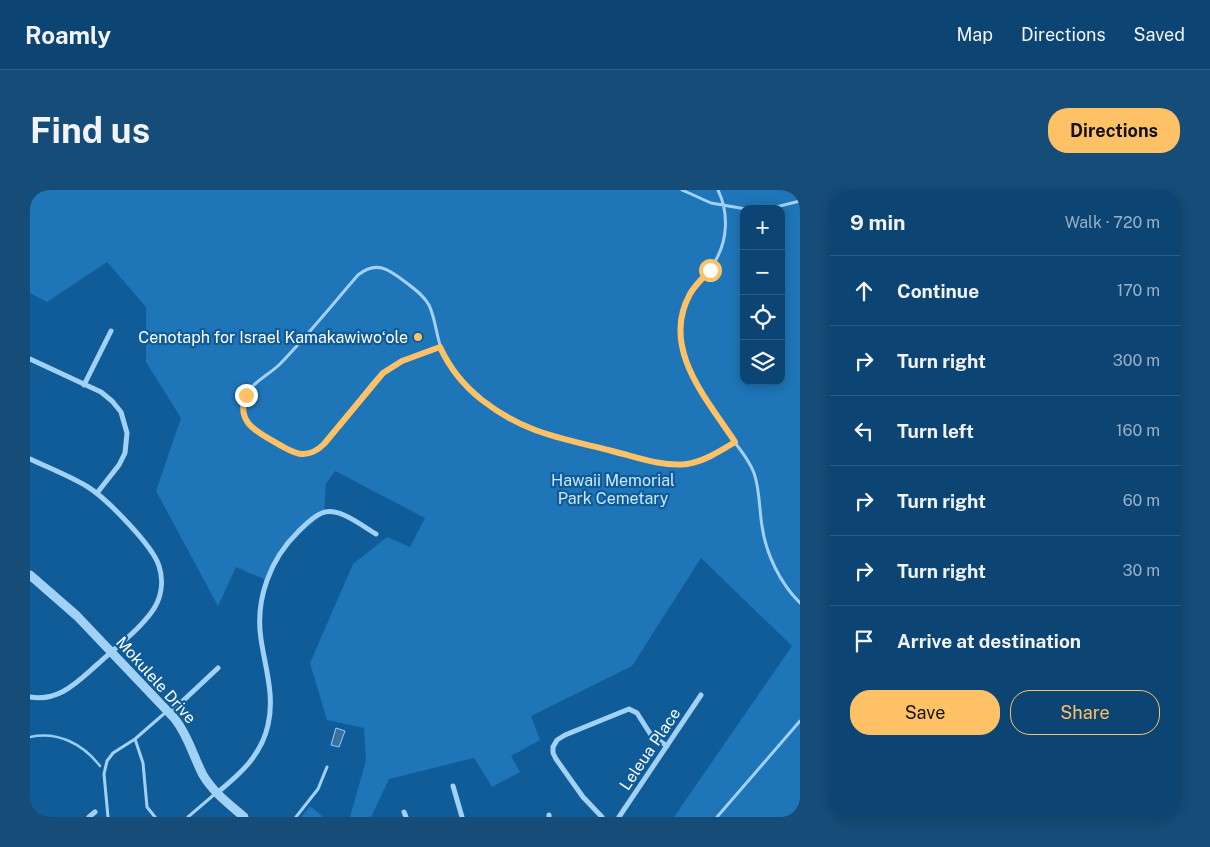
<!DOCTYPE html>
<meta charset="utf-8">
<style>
body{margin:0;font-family:"Public Sans",sans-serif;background:#154c78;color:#f1f3f6}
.controls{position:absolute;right:15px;top:15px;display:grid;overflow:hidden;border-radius:10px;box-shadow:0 2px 12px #0003}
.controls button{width:45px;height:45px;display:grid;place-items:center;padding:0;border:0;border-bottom:1px solid #2c5d85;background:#0c4573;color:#f1f3f6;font:25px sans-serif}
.stop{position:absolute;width:15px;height:15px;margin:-11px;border:4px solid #ffc165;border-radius:50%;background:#fff}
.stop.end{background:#ffc165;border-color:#fff;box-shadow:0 1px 5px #0008}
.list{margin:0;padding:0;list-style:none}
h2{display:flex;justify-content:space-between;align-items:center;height:65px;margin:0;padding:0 20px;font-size:21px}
h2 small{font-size:16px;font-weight:400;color:#9ab1c4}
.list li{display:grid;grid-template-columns:32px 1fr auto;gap:15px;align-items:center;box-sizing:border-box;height:70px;padding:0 20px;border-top:1px solid #2c5d85}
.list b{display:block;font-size:19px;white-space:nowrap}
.list em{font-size:16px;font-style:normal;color:#9ab1c4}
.actions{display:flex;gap:10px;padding:15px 20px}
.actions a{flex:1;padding:11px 0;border:1px solid #ffc165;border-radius:20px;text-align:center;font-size:18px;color:#ffc165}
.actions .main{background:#ffc165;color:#111}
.icon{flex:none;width:28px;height:28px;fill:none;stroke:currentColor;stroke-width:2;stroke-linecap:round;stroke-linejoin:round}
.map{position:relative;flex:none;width:770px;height:627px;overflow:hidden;border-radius:20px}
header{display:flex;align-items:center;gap:30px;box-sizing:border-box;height:70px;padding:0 25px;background:#0c4573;border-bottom:1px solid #2c5d85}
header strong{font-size:24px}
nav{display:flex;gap:28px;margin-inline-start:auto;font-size:18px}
.intro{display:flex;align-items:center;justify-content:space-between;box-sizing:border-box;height:120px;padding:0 30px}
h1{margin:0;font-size:35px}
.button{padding:12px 22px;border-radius:20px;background:#ffc165;color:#111;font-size:18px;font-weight:700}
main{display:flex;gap:30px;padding:0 30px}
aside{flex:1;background:#0c4573;border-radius:20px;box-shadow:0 2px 12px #0003}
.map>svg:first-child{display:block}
.green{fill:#1e75b7;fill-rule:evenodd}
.water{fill:#3a719d;stroke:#93cef8}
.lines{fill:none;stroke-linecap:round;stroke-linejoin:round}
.stream{stroke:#93cef8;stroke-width:2.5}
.service{stroke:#a1d1f5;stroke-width:3}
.minor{stroke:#a1d1f5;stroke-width:5}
.tertiary{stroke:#a1d1f5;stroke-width:9}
.route{stroke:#ffc165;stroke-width:6}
.poi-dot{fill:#ffc165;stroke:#105c99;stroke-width:2}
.labels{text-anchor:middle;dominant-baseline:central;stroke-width:4.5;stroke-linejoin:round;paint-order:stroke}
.poi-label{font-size:16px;fill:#fff;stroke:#105c99;text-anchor:end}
.park-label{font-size:16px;fill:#cae8fe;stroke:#105c99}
.street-label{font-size:16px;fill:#fff;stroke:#105c99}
</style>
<header>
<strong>Roamly</strong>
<nav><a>Map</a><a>Directions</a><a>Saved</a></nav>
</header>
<div class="intro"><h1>Find us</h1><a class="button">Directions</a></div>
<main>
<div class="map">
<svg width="770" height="627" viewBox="0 0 770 627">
<rect width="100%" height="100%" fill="#105c99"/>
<!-- green -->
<path class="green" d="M0,0H770V627H644L762,456L671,368L602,476L501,526L510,550L481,566L490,582L462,597L444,568L359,589L341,627H320L336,570L334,538L297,530L280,473L323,374L357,347L380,357L395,328L305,281L296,294L294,324L249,360L236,390L206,377L188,416L126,301L151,228L116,172V117L77,72L17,112L0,103ZM714,19H751V191H714Z
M280,616L293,627H271Z"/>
<!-- water -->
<path class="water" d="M306,538L315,541L309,557L301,555Z"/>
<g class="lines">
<!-- stream -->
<path class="stream" d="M0,547C28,541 53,554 70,576"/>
<!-- service -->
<path class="service" d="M652,0L681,13L716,19
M688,0C699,23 698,51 684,73C668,98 652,105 650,139C649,177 686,222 706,254C713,263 720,272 724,283C730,300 729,318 732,336C736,364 750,393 770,413
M732,19L746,17L770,11
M410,157C388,165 363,171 346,189C332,205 319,223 306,240C300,247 294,257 285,261C269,269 256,258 243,250C226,241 203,227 216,204C223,192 240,184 250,174C277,146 302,115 328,85C348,69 361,81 378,94C386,100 394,106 399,115C405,128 406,142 410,155C414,169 422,181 431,191C466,231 508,243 558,255C581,261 604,267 628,273C658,278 680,268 705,252
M105,549L113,573L117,617L125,627
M78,627L74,584L77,571L83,563L105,549L136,522
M158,627L186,603
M266,627L288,599L297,577
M687,627L770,531"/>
<!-- minor -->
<path class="minor" d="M0,169L71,202L82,211L91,222L97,243L95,263L89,275L67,303
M54,195L81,141
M0,269C19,278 40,286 58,297C77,309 123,356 129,376C133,388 132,402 127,413C118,433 85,458 69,473C48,491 30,512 0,507
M140,523L188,478
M423,596L432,627
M187,603C210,584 231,566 238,535C245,506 235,477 231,449C225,410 240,369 268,342C275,335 283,326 292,323C308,316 332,336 346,344
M374,622L376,627
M59,627L65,622
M519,627V625
M572,627L553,607L526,569L523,563V557L527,550L535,545L599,519L607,523L621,545L637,556
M589,627L671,505"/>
<!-- tertiary -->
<path class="tertiary" d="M0,385L47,426L145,529C159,547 163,566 173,585C183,602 199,614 214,627"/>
</g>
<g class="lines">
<!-- route -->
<path class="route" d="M216,205C205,233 228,242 248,254C256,258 264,264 273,264C281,264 288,260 294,254L353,183L372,171L410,157C420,179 433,195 452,210C494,243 531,248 582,261C606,267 632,277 657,274C675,271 690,261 705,252C677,209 630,158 660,104C665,95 673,88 680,80"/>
</g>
<!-- markers -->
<circle class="poi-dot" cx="388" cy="147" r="5"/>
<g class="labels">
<!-- poi labels -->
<g class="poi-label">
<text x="378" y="147">Cenotaph for Israel Kamakawiwoʻole</text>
</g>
<!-- park labels -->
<g class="park-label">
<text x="583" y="290">Hawaii Memorial<tspan x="583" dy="18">Park Cemetary</tspan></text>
</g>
<!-- street labels -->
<g class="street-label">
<text transform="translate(126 490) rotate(48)">Mokulele Drive</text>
<text transform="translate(620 559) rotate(-56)">Leleua Place</text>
</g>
</g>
</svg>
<div class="controls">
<button>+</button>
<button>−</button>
<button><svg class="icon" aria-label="locate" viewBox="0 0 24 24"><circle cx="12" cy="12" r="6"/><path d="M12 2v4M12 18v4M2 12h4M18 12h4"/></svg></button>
<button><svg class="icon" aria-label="layers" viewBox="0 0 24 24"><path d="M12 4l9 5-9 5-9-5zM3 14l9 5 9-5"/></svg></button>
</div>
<div class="stop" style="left:680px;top:80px"></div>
<div class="stop end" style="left:216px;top:205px"></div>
</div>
<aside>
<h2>9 min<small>Walk · 720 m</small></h2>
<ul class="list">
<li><svg class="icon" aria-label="ahead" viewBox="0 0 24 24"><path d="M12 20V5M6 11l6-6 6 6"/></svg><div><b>Continue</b></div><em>170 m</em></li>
<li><svg class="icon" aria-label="right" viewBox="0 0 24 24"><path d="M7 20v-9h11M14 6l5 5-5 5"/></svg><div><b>Turn right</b></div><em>300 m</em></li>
<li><svg class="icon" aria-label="left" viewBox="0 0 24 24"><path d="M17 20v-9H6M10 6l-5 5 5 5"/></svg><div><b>Turn left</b></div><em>160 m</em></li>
<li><svg class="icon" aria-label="right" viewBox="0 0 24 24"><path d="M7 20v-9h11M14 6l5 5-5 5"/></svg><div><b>Turn right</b></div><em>60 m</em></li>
<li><svg class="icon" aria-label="right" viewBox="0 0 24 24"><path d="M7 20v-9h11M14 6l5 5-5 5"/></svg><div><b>Turn right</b></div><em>30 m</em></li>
<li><svg class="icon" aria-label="arrive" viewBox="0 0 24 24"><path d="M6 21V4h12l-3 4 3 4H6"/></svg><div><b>Arrive at destination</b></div></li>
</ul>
<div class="actions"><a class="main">Save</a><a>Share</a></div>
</aside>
</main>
